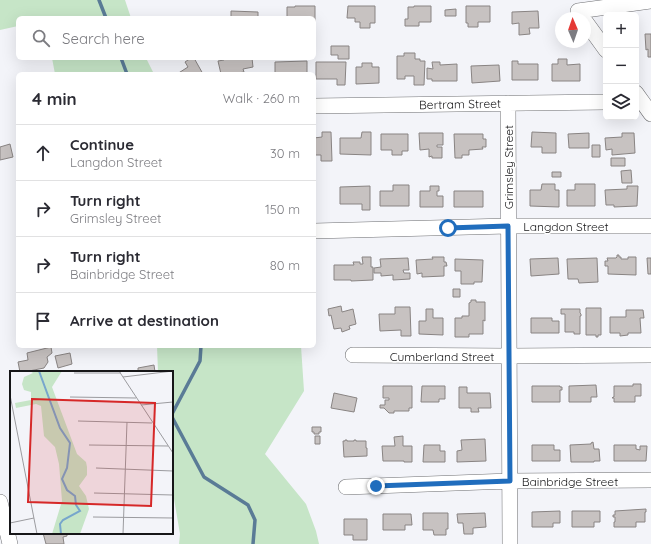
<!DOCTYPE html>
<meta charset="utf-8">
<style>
body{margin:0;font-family:Quicksand,sans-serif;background:#f2f2f3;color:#2b2b33}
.controls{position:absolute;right:12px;top:12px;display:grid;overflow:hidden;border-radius:6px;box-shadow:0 4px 16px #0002}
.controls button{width:36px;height:36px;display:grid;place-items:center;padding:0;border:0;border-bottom:1px solid #e1e1e2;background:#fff;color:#2b2b33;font:20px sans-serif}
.compass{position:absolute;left:555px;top:12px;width:36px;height:36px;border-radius:50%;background:#fff;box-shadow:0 4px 16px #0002;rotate:358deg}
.stop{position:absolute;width:12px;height:12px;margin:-9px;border:3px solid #206dbd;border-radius:50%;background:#fff}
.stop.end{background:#206dbd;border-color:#fff;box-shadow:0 1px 4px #0008}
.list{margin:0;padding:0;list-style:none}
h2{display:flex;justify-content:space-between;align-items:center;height:52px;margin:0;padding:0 16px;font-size:17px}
h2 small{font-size:13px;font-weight:400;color:#7c7c81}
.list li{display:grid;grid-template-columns:26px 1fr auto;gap:12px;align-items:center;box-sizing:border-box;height:56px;padding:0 16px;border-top:1px solid #e1e1e2}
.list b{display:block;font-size:15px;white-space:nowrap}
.list p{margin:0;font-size:13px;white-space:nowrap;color:#7c7c81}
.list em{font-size:13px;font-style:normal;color:#7c7c81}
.icon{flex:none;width:22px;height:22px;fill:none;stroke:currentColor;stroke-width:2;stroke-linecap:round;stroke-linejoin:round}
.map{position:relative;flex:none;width:651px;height:544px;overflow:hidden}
.search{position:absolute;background:#fff;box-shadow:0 4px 16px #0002;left:16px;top:16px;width:300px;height:44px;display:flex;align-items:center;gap:10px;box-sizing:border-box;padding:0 14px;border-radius:6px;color:#7c7c81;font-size:15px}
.panel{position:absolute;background:#fff;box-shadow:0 4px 16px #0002;left:16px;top:72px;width:300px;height:276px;border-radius:6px}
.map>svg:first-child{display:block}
.green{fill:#c6e5c7}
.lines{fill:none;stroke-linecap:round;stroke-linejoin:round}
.stream{stroke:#5a7b96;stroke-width:3.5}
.building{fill:#c7c2c1;stroke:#898483}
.minor-casing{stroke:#6e6f72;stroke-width:16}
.minor{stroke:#fff;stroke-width:15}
.route{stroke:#206dbd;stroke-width:5}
.labels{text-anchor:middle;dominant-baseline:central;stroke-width:3;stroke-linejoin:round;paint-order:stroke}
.street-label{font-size:12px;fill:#161618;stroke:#fff}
.inset-river{fill:none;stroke:#77a6cc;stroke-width:2}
.inset-road{fill:none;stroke:#9b9b9f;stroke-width:1}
.view{fill:#d62828;fill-opacity:0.15;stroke:#d62828;stroke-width:2}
.inset-edge{fill:none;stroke:#161618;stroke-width:2}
</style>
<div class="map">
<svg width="651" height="544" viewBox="0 0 651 544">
<rect width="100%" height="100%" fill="#f3f4f9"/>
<!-- green -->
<path class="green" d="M0,0H125L131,18H18V26L0,30Z
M52,58H146L154,74H55Z
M157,346H301L304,391L265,454L306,504L316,531L319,544H179L180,534L172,487V372H158Z"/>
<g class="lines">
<!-- stream -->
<path class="stream" d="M99,0L106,18
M121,58L127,74
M172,414L200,361L201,346
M172,417L204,477L248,505L255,520L253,544"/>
</g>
<!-- building -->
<path class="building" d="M295,6H315V24H314V18H287V7H295Z
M348,6H375V23H370V28H360V22H355V18H347Z
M414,6H431V22H419V26H405V19H408V7H414Z
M466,6H490V22H478V27H468V23H466Z
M456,9V16H445V10Z
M231,11L258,12V18H231Z
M538,11L539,28H529L530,34L519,35V23L512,24V12Z
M645,34H651V57H648V49L646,50Z
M331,46H349V59H338V55H331Z
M404,53H415V59H420V61H425L424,85H414V76H405V79H397V56H404Z
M191,58H194L203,74H177L188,67L185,62Z
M224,58H252L253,67L243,69L244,72L232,74H221L218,61L224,60Z
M558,59H567V65L580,64V81H552V64H558Z
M307,61V74H275V62Z
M512,61H518V64H538V80H512Z
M316,62H346L345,85H337V79H316Z
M432,62H440V65L457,64V81H432V79H427V68L433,69Z
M362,63H372V67H379V83L356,84V67H362Z
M499,65L500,81L472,83L471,66Z
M322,132H331L332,161H321V155H314V138L322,137Z
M362,132H371V155L340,154V138H361Z
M532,132L556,133V153H542V147H531Z
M419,133H443V145H437V147H442V158H432V156L429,157V149L420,150Z
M589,133V148H569L568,134Z
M622,133H634L635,153L612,155V149L606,150L605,138L622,137Z
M381,134H408V151H402V155H392V150H381Z
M454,134H483V139H486V147H482L483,149L469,150V155H462V158H455Z
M10,144L13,157L0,160V147Z
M592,145H600V157H592Z
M611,158H625V166H611Z
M631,170L632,183H622L621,171Z
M552,172H561V177H552Z
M542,184H555V190H559V207L530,206V190H541Z
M575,184H595V206H567V190H575Z
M393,185H409V206H380V191H393Z
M370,186V210H362V204H340V187Z
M430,186H439V191H437V196H443V207H420V191H430Z
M627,186H638L637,206L614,207V205H606L605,190L627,189Z
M454,191H483V207H454Z
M617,255H619V257H621V259H628V257H636V275L608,274V266H605V261H608L607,258H616L617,257Z
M362,257H371V267H373V280L351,281V280H334V265H354L353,262H360V264H363Z
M432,257H444V262H446L447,266H444V276L422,277V273L417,274L416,260L433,259Z
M408,258L409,270H403L404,273H410V279L393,280V275L381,276V273H374V268L381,267L380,259Z
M558,258L559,274L531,276L530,259Z
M597,258L598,282L579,283L578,279H568L567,259Z
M647,258H651V274H648Z
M455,259L483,260L482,282H474V284H461V271H455Z
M453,289H460V297H453Z
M471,300H476V302H485V321L483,320V334H469V337H455V318H462V316H469V303L471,302Z
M341,306L342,312L353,309L356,324L349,326L350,329L342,332L341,328L334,329L331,315L329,316L328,309Z
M395,307H410L411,336H401V330L380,331L379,314H395Z
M586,308H601V335H598V337H596V335H586Z
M426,309H433V318H443V335L419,334V321H426Z
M561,309H580V313L581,314V316H580V334H574V332H565V314H561Z
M626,310H643L644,318H640L641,333H628V335L620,336V333H610V317H626Z
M531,318H552V321H559V333H531Z
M51,347L52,353L47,357L48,362L44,368L24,372H20L18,362L28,360L27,353Z
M70,353L72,364L58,368L55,356Z
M154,365L155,372H138V368Z
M633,384H641V396H635V402H614V398H612L613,397H614V386H633Z
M596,385L597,397H591V402H569V386Z
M383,386H412V408H409V411H394V413H389L384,408H380V405H385V400H389V398H383Z
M422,386H445V399H439V402H421Z
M532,386H560V387H562V390H560V402H532Z
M459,387H467V393H490L491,408H478L479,412H471V408H459Z
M334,393L357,398L354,412L331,408Z
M312,427H321V432H319V434H314V432H312Z
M315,436H320V444H315Z
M403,436V446H412V462H404V461H383L382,446H395L394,437Z
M485,439L486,461L457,462V451L462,450L461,440Z
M345,440H347V441H354V440H356V441H366V448H367V456L344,457L343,441H345Z
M593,442L594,449H599L600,461H594V462H571L570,445L591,444V443Z
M424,445H440V451H445V462H423Z
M532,445H554V450H560V461H532Z
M614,445H636V449L640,450V446H647L646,461H614Z
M646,509V512H645V522H636V527H614V522H615V517H613V515H615V511Z
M560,511V523H553V527H532V512Z
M572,511H600V522H594V527H572Z
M423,513H448V529H446V535H434L433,530H423Z
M485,513L486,527L473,528V534H464L463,523H458L457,514Z
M383,514H411L412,525H405V530H383Z
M344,519H367V540H353V535H344Z
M43,533H67V536L63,537L64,544H46Z"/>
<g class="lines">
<defs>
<path id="minor" d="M578,11L651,1
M585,21L606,50
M636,93L651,114
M508,103L510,544
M314,106L606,102
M314,231L508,226H651
M353,355L509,356L651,355
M346,487L510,481L651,480
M0,502L10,544"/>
</defs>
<!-- minor casing -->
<use href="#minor" class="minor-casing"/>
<!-- minor -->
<use href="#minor" class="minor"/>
</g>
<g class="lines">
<!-- route -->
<path class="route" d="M376,486L510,481L508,226L448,228"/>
</g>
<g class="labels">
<!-- street labels -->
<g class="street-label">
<text transform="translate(460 104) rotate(-1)">Bertram Street</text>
<text transform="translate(508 167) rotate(-90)">Grimsley Street</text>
<text x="566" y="226">Langdon Street</text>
<text x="442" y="356">Cumberland Street</text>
<text x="570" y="481">Bainbridge Street</text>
</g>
</g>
<!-- overview -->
<g transform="translate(10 371)">
<rect width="163" height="163" fill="#f3f4f9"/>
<path d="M20,0H52L42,16L67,83L76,91L77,96V104L69,115L76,125L79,138L70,163H42L52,130L49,93L45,76L34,65L31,35L26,33L6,37L5,32L21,29V21L14,19L12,13L14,6L23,2Z" fill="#c6e5c7"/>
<path class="inset-river" d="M29,0L50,57L60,72L57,97L52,108L57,119L65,125L66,134L70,140L53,149L50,153L51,163"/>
<path class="inset-road" d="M109,0L163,82M64,2H111M113,6L163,0M0,24L27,163M60,26L126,27M131,34L163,31M68,50L142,52M79,74L158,75M86,97L163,100M84,122L163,124M83,146L163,147M0,152L24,147M113,163L117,51"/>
<path class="view" d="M22,28L145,32L141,135L18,131Z"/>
<rect width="163" height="163" class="inset-edge"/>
</g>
</svg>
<div class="controls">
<button>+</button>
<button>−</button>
<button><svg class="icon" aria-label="layers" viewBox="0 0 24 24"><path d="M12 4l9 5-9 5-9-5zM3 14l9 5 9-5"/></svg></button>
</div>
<svg class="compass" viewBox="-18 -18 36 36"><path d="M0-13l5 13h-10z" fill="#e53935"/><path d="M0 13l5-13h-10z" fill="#7c7c81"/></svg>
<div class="stop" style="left:448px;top:228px"></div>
<div class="stop end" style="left:376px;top:486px"></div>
<div class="search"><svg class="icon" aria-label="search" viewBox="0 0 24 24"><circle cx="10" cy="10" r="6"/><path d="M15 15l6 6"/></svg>Search here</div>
<section class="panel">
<h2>4 min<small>Walk · 260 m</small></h2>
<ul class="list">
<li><svg class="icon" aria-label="ahead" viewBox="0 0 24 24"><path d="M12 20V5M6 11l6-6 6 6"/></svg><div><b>Continue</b><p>Langdon Street</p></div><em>30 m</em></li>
<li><svg class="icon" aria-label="right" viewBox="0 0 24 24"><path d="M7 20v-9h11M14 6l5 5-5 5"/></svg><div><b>Turn right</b><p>Grimsley Street</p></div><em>150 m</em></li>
<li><svg class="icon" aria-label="right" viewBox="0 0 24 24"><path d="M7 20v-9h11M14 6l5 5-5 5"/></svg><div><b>Turn right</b><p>Bainbridge Street</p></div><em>80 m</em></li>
<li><svg class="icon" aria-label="arrive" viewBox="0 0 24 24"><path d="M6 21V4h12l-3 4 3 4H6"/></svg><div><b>Arrive at destination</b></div></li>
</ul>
</section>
</div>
